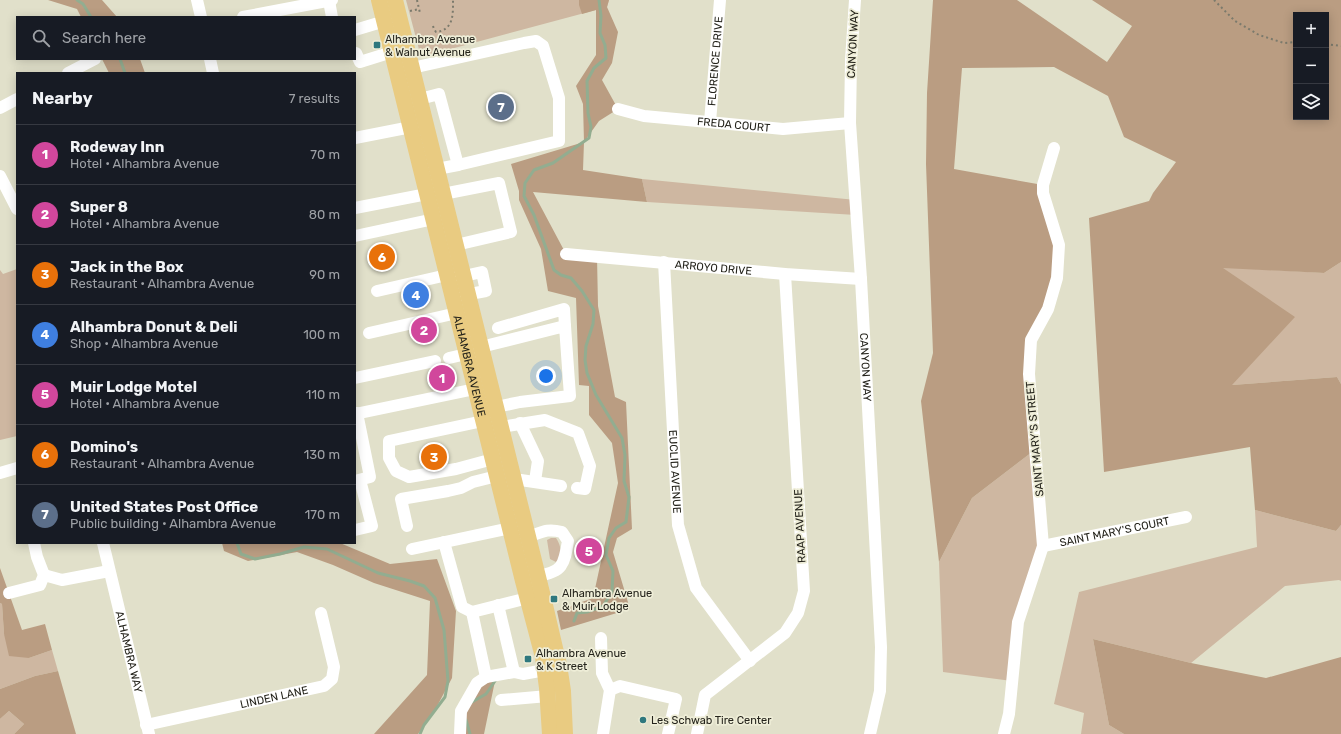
<!DOCTYPE html>
<meta charset="utf-8">
<style>
body{margin:0;font-family:Rubik,sans-serif;background:#20242c;color:#f1f3f6}
.controls{position:absolute;right:12px;top:12px;display:grid;overflow:hidden;border-radius:0px;box-shadow:0 2px 10px #0003}
.controls button{width:36px;height:36px;display:grid;place-items:center;padding:0;border:0;border-bottom:1px solid #363941;background:#171b24;color:#f1f3f6;font:20px sans-serif}
.you{position:absolute;left:546px;top:376px;width:14px;height:14px;margin:-10px;border:3px solid #fff;border-radius:50%;background:#1a73e8;box-shadow:0 0 0 6px #1a73e833}
.badge{display:grid;place-items:center;width:26px;height:26px;border-radius:50%;background:#0f766e;color:#fff;font-size:13px;font-weight:700}
.pin{position:absolute;translate:-50% -50%;border:2px solid #fff;box-shadow:0 1px 4px #0006}
.list{margin:0;padding:0;list-style:none}
h2{display:flex;justify-content:space-between;align-items:center;height:52px;margin:0;padding:0 16px;font-size:17px}
h2 small{font-size:13px;font-weight:400;color:#9ea1a6}
.list li{display:grid;grid-template-columns:26px 1fr auto;gap:12px;align-items:center;box-sizing:border-box;height:60px;padding:0 16px;border-top:1px solid #363941}
.list b{display:block;font-size:15px;white-space:nowrap}
.list p{margin:0;font-size:13px;white-space:nowrap;color:#9ea1a6}
.list em{font-size:13px;font-style:normal;color:#9ea1a6}
.icon{flex:none;width:22px;height:22px;fill:none;stroke:currentColor;stroke-width:2;stroke-linecap:round;stroke-linejoin:round}
.map{position:relative;flex:none;width:1341px;height:734px;overflow:hidden}
.search{position:absolute;background:#171b24;box-shadow:0 2px 10px #0003;left:16px;top:16px;width:340px;height:44px;display:flex;align-items:center;gap:10px;box-sizing:border-box;padding:0 14px;border-radius:0px;color:#9ea1a6;font-size:15px}
.panel{position:absolute;background:#171b24;box-shadow:0 2px 10px #0003;left:16px;top:72px;width:340px;height:472px;border-radius:0px}
.map>svg:first-child{display:block}
.green{fill:#ceb7a1}
.forest{fill:#ba9d82;fill-rule:evenodd}
.lines{fill:none;stroke-linecap:round;stroke-linejoin:round}
.stream{stroke:#92ad90;stroke-width:3}
.path{stroke:#7b7a6c;stroke-width:2;stroke-dasharray:2 3;stroke-linecap:butt}
.minor{stroke:#fff;stroke-width:12}
.major{stroke:#e9cb81;stroke-width:16}
.poi-dot{fill:#2f787e;stroke:#eeedd7;stroke-width:1.5}
.labels{text-anchor:middle;dominant-baseline:central;stroke-width:3.5;stroke-linejoin:round;paint-order:stroke}
.poi-label{font-size:11px;fill:#24231b;stroke:#eeedd7;text-anchor:start}
.street-label{font-size:11px;fill:#24231b;stroke:#eeedd7}
</style>
<div class="map">
<svg width="1341" height="734" viewBox="0 0 1341 734">
<rect width="100%" height="100%" fill="#e1e0ca"/>
<!-- green -->
<path class="green" d="M406,0H609L607,7L421,57Z
M642,179L856,200V215L647,202Z
M1341,262V384L1337,377L1232,385L1222,267L1324,273Z
M17,269V436L0,440V270L3,274Z
M1036,449L1043,546L1018,622L1012,681L943,672L939,562L972,498Z
M1255,510L1336,531L1341,525V581L1339,580L1285,586L1191,663L1093,639L1109,725L1124,734H1081L1084,713L1054,704L1079,592L1257,547Z
M551,538H556C561,545 563,555 556,562L550,559L547,540Z
M0,603L2,604L4,634L29,658L52,650L58,671L35,676L0,689Z
M9,711L24,724L14,734H0V719Z"/>
<!-- forest -->
<path class="forest" d="M48,0H102L117,17H81L77,9Z
M579,0H609L607,7L618,32L612,63L602,80L618,109L599,121L584,142L583,170L642,179L647,202L533,192L566,254L597,257L598,306L615,397L626,402L632,529L617,538L613,552L630,609L561,630L557,611L593,598L618,483L612,443L589,415V386L579,385L576,298L548,291L541,249L519,200V191L511,164L584,142L583,104L576,86L596,55V10L582,14L579,5Z
M933,0H1017L1107,62L1132,26L1092,0H1341V262L1324,273L1223,268L1295,317L1232,385L1337,377L1341,384V525L1336,531L1255,510L1250,447L1104,472L1089,218L1149,201L1153,193L1176,162L1124,137L1108,96L1054,67L962,68L954,169L1043,185L1059,245L1057,278L1031,340L1036,449L972,498L939,562L921,401L933,353L926,164L927,93ZM1296,15H1326V117H1296Z
M102,59H140L145,73H109Z
M222,543H340L390,564L437,559L456,611L452,678L435,710L418,734H374L427,675L430,601L374,583L333,565L297,552L248,561L224,551Z
M0,568L22,630L45,624L52,650L29,658L9,656L4,634L2,604L0,603Z
M1093,639L1191,663L1266,678L1341,657V734H1124L1109,725Z
M58,671L76,734H14L24,724L9,711L0,719V689L35,676Z
M495,681L484,734H460L461,711L477,683Z"/>
<g class="lines">
<!-- stream -->
<path class="stream" d="M77,0L83,4L91,17
M120,59L125,73
M237,543L241,554L255,559L280,554L304,547L327,549L378,573L410,581L424,586L435,598L444,630L448,681L445,697L424,725L420,734
M574,621L577,613L587,612L603,606L612,592L613,571L606,555L609,538L616,528L626,522L629,497L624,481L625,455L622,438L596,395L587,373L585,360L586,346L593,324L594,310L582,291L571,278L561,275L554,270L534,215L524,196L525,183L534,170L553,163L589,138L591,127L588,113L587,81L594,68L606,58L605,45L600,33L601,16L599,0
M472,702L486,694L495,681
M466,720L470,734"/>
<!-- path -->
<path class="path" d="M417,0L420,13
M1214,0L1235,21L1259,35L1284,43L1296,42
M410,11L419,9
M433,26L434,29L436,32C454,30 453,14 453,0
M1326,44L1341,46"/>
<!-- minor -->
<g class="minor">
<path d="M197,0L201,17"/>
<path id="s1" d="M855,0L851,60L850,123L861,279L881,647L880,691L870,734"/>
<path d="M329,1L332,17"/>
<path d="M243,17L332,0"/>
<path d="M355,30L385,21"/>
<path d="M356,53L360,62L392,52"/>
<path d="M210,59L213,73"/>
<path d="M412,68L524,43L536,41L543,46L559,98V141L458,165"/>
<path d="M68,73L95,59"/>
<path d="M420,99L439,94L458,165L437,169"/>
<path d="M0,108L17,99"/>
<path id="s2" d="M618,109L644,116L783,129L850,123"/>
<path id="s3" d="M710,122L720,0"/>
<path d="M355,138L411,127"/>
<path d="M0,176L17,209"/>
<path d="M443,194L499,183L511,232L456,245"/>
<path d="M355,208L427,194"/>
<path d="M355,236L434,219"/>
<path id="s4" d="M566,254L785,274L861,279"/>
<path id="s5" d="M664,262L678,525L696,588L750,661"/>
<path d="M377,291L447,275L464,276L482,272L486,291L459,296"/>
<path d="M498,328L564,309L565,326"/>
<path d="M369,333L457,313"/>
<path d="M481,347L565,326L570,396L520,402L496,407"/>
<path d="M449,358L475,352"/>
<path d="M355,378L435,361"/>
<path d="M355,414L475,389"/>
<path d="M483,421L389,441V458L396,471L409,477L456,469L493,459"/>
<path d="M520,423L538,461L535,481"/>
<path d="M501,427L545,420L578,433L590,466L585,489L577,488"/>
<path d="M0,473L17,468"/>
<path d="M514,479L561,486"/>
<path d="M355,481L370,477L357,413"/>
<path d="M407,526L401,499L448,491L461,488L473,482L497,476"/>
<path d="M355,530L372,526L360,480"/>
<path d="M528,537C542,532 547,528 562,532L568,541C564,565 563,572 537,576"/>
<path d="M444,542L462,607L472,612"/>
<path id="s6" d="M103,543L149,734"/>
<path id="s7" d="M1043,546L1186,517"/>
<path d="M412,549L510,528"/>
<path d="M44,575L62,580L109,571"/>
<path d="M9,593L40,585L44,575L37,557L34,543"/>
<path d="M528,598L472,612L486,677L514,672L523,674L545,670"/>
<path d="M498,605L514,672"/>
<path d="M601,638L602,673L610,690L603,734"/>
<path d="M610,690L620,686L676,699L668,734"/>
<path d="M501,700L548,696"/>
<path id="s8" d="M146,725L324,686L332,679L334,667L321,613"/>
<path d="M460,734L461,711L477,683L486,677"/>
<path d="M697,734L705,695L785,633L798,613L804,591L785,274"/>
<path d="M1004,734L1009,714L1018,622L1043,546L1029,374L1031,340L1048,309L1057,278L1059,245L1043,193V185L1054,148"/>
</g>
<!-- major -->
<g class="major">
<path id="s9" d="M379,0L523,581L543,657L547,688L550,734"/>
<path d="M395,0L544,601L559,665L563,691L565,734"/>
</g>
</g>
<!-- markers -->
<g class="poi-dot">
<rect x="373" y="41" width="8" height="8" rx="2"/>
<rect x="550" y="595" width="8" height="8" rx="2"/>
<rect x="524" y="655" width="8" height="8" rx="2"/>
<circle cx="643" cy="720" r="4"/>
</g>
<g class="labels">
<!-- poi labels -->
<g class="poi-label">
<text x="385" y="39">Alhambra Avenue<tspan x="385" dy="13">&amp; Walnut Avenue</tspan></text>
<text x="562" y="593">Alhambra Avenue<tspan x="562" dy="13">&amp; Muir Lodge</tspan></text>
<text x="536" y="653">Alhambra Avenue<tspan x="536" dy="13">&amp; K Street</tspan></text>
<text x="651" y="720">Les Schwab Tire Center</text>
</g>
<!-- street labels -->
<g class="street-label">
<text transform="translate(853 44) rotate(-87)">CANYON WAY</text>
<text stroke="none"><textPath href="#s3" startOffset="61">FLORENCE DRIVE</textPath></text>
<text stroke="none"><textPath href="#s2" startOffset="117">FREDA COURT</textPath></text>
<text stroke="none"><textPath href="#s4" startOffset="148">ARROYO DRIVE</textPath></text>
<text stroke="none"><textPath href="#s9" startOffset="377">ALHAMBRA AVENUE</textPath></text>
<text stroke="none"><textPath href="#s1" startOffset="368">CANYON WAY</textPath></text>
<text transform="translate(1035 439) rotate(-95)">SAINT MARY'S STREET</text>
<text stroke="none"><textPath href="#s5" startOffset="210">EUCLID AVENUE</textPath></text>
<text transform="translate(800 526) rotate(-93)">RAAP AVENUE</text>
<text stroke="none"><textPath href="#s7" startOffset="73">SAINT MARY'S COURT</textPath></text>
<text stroke="none"><textPath href="#s6" startOffset="112">ALHAMBRA WAY</textPath></text>
<text stroke="none"><textPath href="#s8" startOffset="131">LINDEN LANE</textPath></text>
</g>
</g>
</svg>
<div class="controls">
<button>+</button>
<button>−</button>
<button><svg class="icon" aria-label="layers" viewBox="0 0 24 24"><path d="M12 4l9 5-9 5-9-5zM3 14l9 5 9-5"/></svg></button>
</div>
<div class="you"></div>
<div class="pin badge" style="left:442px;top:378px;background:#d1479c">1</div>
<div class="pin badge" style="left:424px;top:330px;background:#d1479c">2</div>
<div class="pin badge" style="left:434px;top:457px;background:#e8710a">3</div>
<div class="pin badge" style="left:416px;top:295px;background:#3f7fe0">4</div>
<div class="pin badge" style="left:589px;top:551px;background:#d1479c">5</div>
<div class="pin badge" style="left:382px;top:257px;background:#e8710a">6</div>
<div class="pin badge" style="left:501px;top:107px;background:#5c6f8a">7</div>
<div class="search"><svg class="icon" aria-label="search" viewBox="0 0 24 24"><circle cx="10" cy="10" r="6"/><path d="M15 15l6 6"/></svg>Search here</div>
<section class="panel">
<h2>Nearby<small>7 results</small></h2>
<ul class="list">
<li><span class="badge" style="background:#d1479c">1</span><div><b>Rodeway Inn</b><p>Hotel · Alhambra Avenue</p></div><em>70 m</em></li>
<li><span class="badge" style="background:#d1479c">2</span><div><b>Super 8</b><p>Hotel · Alhambra Avenue</p></div><em>80 m</em></li>
<li><span class="badge" style="background:#e8710a">3</span><div><b>Jack in the Box</b><p>Restaurant · Alhambra Avenue</p></div><em>90 m</em></li>
<li><span class="badge" style="background:#3f7fe0">4</span><div><b>Alhambra Donut &amp; Deli</b><p>Shop · Alhambra Avenue</p></div><em>100 m</em></li>
<li><span class="badge" style="background:#d1479c">5</span><div><b>Muir Lodge Motel</b><p>Hotel · Alhambra Avenue</p></div><em>110 m</em></li>
<li><span class="badge" style="background:#e8710a">6</span><div><b>Domino's</b><p>Restaurant · Alhambra Avenue</p></div><em>130 m</em></li>
<li><span class="badge" style="background:#5c6f8a">7</span><div><b>United States Post Office</b><p>Public building · Alhambra Avenue</p></div><em>170 m</em></li>
</ul>
</section>
</div>
